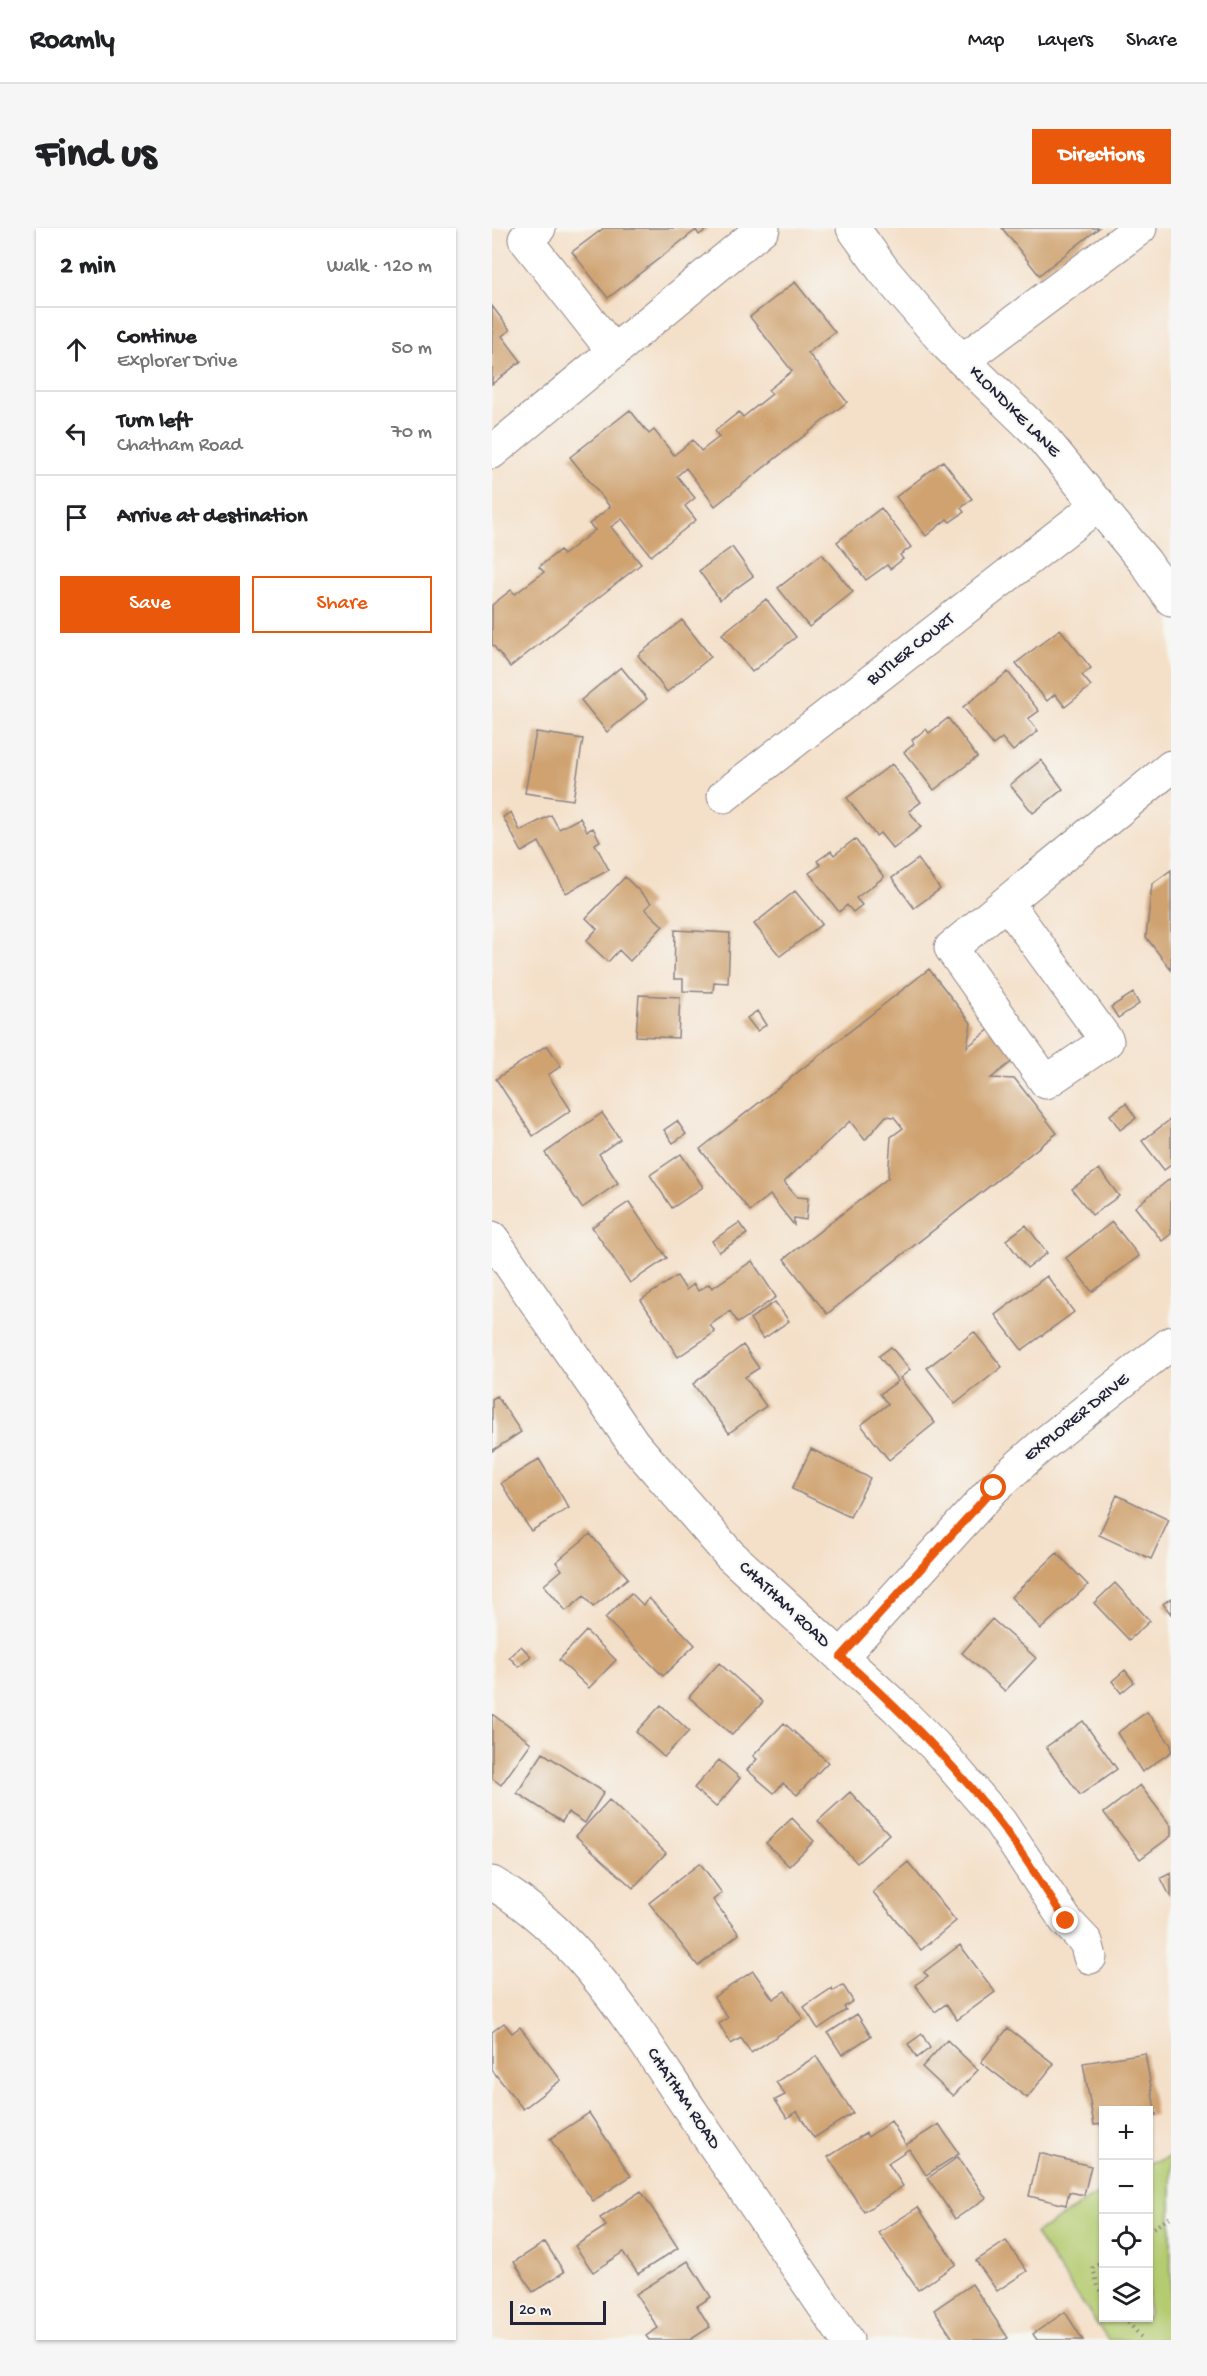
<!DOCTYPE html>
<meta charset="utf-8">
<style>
body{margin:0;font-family:"Gochi Hand",sans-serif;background:#f6f6f6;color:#202124}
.controls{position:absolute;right:18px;bottom:18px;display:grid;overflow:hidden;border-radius:0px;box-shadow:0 2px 4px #0004}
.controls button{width:54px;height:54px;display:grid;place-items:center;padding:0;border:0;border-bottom:2px solid #e0e0e0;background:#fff;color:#202124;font:30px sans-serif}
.scale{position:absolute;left:18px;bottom:15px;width:96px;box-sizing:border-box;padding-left:6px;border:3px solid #22223b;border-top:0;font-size:16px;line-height:21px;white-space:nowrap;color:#22223b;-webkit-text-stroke:4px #f6f6f2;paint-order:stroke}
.stop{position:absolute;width:18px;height:18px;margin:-14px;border:4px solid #ea580c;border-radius:50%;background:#fff}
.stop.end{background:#ea580c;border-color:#fff;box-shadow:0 2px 6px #0008}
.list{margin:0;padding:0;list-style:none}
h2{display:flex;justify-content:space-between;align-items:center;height:78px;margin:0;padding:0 24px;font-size:26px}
h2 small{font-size:20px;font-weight:400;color:#757577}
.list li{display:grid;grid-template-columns:39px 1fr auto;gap:18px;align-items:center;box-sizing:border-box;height:84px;padding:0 24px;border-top:2px solid #e0e0e0}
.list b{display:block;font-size:22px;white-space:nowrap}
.list p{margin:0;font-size:20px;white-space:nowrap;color:#757577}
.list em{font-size:20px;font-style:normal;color:#757577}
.actions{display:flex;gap:12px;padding:18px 24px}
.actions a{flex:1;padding:14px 0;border:2px solid #ea580c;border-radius:0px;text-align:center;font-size:21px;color:#ea580c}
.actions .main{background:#ea580c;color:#fff}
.icon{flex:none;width:33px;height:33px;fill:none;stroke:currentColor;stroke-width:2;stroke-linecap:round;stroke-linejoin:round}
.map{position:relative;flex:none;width:679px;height:2112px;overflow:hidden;border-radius:0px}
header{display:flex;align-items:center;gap:36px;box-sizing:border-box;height:84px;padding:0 30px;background:#fff;border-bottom:2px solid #e0e0e0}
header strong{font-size:28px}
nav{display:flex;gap:33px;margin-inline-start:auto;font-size:21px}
.intro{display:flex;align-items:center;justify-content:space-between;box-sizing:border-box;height:144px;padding:0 36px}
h1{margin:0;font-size:42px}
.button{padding:15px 27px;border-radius:0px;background:#ea580c;color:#fff;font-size:21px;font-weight:700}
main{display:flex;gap:36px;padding:0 36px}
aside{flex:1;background:#fff;border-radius:0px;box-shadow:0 2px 4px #0004}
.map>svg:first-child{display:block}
.green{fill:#b4cb70;stroke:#6b7656;stroke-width:1.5}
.building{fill:#cfa270}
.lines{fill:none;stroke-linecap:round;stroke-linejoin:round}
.minor-casing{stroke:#8b8182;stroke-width:35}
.path{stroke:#8b8182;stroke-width:4;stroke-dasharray:1.5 4.5;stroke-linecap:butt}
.minor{stroke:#fff;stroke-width:33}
.route{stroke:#ea580c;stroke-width:8}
.labels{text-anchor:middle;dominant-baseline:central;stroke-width:4.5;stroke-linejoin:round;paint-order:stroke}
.street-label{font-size:18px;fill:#22223b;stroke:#f6f6f2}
</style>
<header>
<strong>Roamly</strong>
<nav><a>Map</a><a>Layers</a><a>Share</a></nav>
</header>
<div class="intro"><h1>Find us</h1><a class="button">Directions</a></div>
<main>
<aside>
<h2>2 min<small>Walk · 120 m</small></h2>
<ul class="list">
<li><svg class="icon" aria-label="ahead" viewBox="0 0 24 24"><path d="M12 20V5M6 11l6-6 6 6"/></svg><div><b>Continue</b><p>Explorer Drive</p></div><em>50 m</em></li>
<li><svg class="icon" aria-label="left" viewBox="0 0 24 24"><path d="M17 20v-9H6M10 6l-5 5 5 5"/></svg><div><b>Turn left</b><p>Chatham Road</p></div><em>70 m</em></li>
<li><svg class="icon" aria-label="arrive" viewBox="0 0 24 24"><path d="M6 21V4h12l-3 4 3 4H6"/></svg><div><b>Arrive at destination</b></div></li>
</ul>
<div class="actions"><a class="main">Save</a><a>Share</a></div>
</aside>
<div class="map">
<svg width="679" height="2112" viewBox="0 0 679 2112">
<rect width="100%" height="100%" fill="#f6f6f2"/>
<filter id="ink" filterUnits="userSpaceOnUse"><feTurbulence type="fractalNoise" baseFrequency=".0167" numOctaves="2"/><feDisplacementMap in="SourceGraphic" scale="12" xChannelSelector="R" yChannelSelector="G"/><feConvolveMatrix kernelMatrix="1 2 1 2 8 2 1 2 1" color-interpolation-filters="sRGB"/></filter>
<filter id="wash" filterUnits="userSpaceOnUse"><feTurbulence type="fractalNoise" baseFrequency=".008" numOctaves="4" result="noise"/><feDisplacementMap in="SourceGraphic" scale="24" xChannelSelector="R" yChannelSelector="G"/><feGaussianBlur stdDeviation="1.35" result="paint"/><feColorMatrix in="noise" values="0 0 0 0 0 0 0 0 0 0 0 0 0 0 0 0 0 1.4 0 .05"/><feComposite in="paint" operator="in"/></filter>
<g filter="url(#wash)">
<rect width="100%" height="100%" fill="#f4e0c9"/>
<!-- green -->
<path class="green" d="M679,1928V2112H616L543,2006L611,1962L612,2090H656L657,1936Z"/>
<g id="blocks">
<!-- building -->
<path class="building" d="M112,0H217L207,7L204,2L116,70L80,24Z
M510,0H607L547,47Z
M303,54L343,104L316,125L355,174L223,278L194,240L185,248L203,270L193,278L204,292L159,328L130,291L119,299L149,336L18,439L0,416V377L19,362L23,366L52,344L47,339L68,322L71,327L103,302L97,296L118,279L78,229L138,182L157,206L162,202L182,227L201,212L209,223L227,209L223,203L247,184L251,189L280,166L276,162L300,143L258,89Z
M0,78L18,102L10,108L29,133L0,156Z
M451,233L480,271L469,280L472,284L458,294L455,291L434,308L404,269Z
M389,280L419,319L408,327L411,331L398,341L395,337L374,352L345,314Z
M240,319L261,348L228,372L207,343Z
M330,326L361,364L317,399L286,360Z
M274,371L304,409L260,444L230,406Z
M190,392L219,429L175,464L146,427Z
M568,401L599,440L590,447L599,458L573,479L563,466L555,473L524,435Z
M129,439L155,471L115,504L89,472Z
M516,444L547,483L536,491L546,503L521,523L510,510L501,517L471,479Z
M456,490L485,529L442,562L412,524L422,516L420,512L434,501L437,505Z
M44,504L91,511L81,572L33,565Z
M549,532L571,561L541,585L518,557Z
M400,536L429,574L417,583L429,599L401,621L388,605L384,608L355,570Z
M19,584L28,603L59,587L67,601L88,590L95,603L101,600L108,613L103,616L117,642L74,665L47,614L30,624L11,589Z
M363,611L392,649L364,670L370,677L361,684L355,677L347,684L317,645L329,637L325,633L339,623L342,627Z
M426,631L448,661L422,680L400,650Z
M679,642V742L654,709L660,656Z
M133,649L159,675L153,681L171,698L138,733L127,722L116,734L94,713L105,701L94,690Z
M303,663L330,696L288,728L262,696Z
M183,702L238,705L236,755L222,754L221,764L191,763V751H182Z
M437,741L479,795L475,819L503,797L527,828L499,850L523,851L565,905L335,1086L292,1031L396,950L399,909L411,900L402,889L394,888L373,912L358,893L292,954L305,969L316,970L314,992L302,990V997L278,967L258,983L208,921Z
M641,765L647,776L626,790L619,779Z
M147,767L188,769L186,810L144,808Z
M265,783L274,797L265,803L255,790Z
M55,817L69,838L56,847L79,882L41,908L4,851Z
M634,875L644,890L628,902L618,887Z
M110,885L128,911L107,926L126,955L90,980L53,925Z
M679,891V937L672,942L650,913Z
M185,893L194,906L181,915L172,902Z
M189,926L211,959L180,980L158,947Z
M607,941L627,968L600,987L580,961Z
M679,950V1006L670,1013L643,979Z
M137,974L175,1030L138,1055L100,999Z
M620,994L647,1028L600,1064L574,1030Z
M247,995L255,1006L227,1024L220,1013Z
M534,997L555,1025L535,1040L514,1012Z
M260,1033L284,1069L246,1095L238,1083L218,1097L223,1104L186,1129L149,1072L185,1048L194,1062L202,1056L206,1063L217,1056L220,1060Z
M555,1048L582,1084L530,1122L503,1087Z
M283,1074L297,1093L271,1111L258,1091Z
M482,1104L510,1139L463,1176L435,1140Z
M251,1117L267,1140L253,1149L274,1178L237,1205L201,1156Z
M399,1119L418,1142L408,1150L443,1195L397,1232L369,1197L396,1176L388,1166L406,1153L387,1128Z
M5,1168L29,1204L0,1223V1171Z
M319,1221L378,1250L358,1289L300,1261Z
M47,1231L77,1280L39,1303L9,1255Z
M625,1267L677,1292L659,1331L607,1307Z
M98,1306L136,1350L101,1379L92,1368L74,1383L52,1357L70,1342L64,1334Z
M565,1325L596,1357L549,1401L519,1369Z
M623,1355L658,1393L637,1412L602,1375Z
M139,1365L151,1377L157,1370L203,1417L171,1448L113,1390Z
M679,1370V1386L671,1376Z
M500,1391L544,1430L513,1463L470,1425Z
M94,1403L124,1432L97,1460L67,1432Z
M29,1418L39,1428L27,1439L17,1429Z
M227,1435L271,1474L240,1507L197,1469Z
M633,1442L642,1454L629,1465L620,1453Z
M169,1477L197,1503L172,1529L144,1504Z
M655,1484L679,1517V1524L650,1544L625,1505Z
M0,1486L39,1515L9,1557L0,1550Z
M591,1493L625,1541L588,1567L554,1519Z
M292,1495L336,1534L305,1567L291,1555L282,1565L255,1542L265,1531L261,1528Z
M51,1525L112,1564L93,1595L76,1584L70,1594L25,1565Z
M227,1532L248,1550L224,1579L202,1560Z
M648,1557L679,1598V1608L648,1631L612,1585Z
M358,1564L397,1606L365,1635L326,1593Z
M117,1572L174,1625L141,1660L84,1608Z
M300,1590L322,1613L297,1638L274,1615Z
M416,1634L464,1693L429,1722L381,1664Z
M208,1635L230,1665L221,1672L247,1706L206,1738L157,1675Z
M679,1645V1670L669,1650Z
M468,1717L503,1764L465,1792L454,1776L443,1784L423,1757L436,1748L432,1744Z
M261,1743L281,1771L293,1763L311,1791L259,1825L249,1810L239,1816L227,1796L236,1790L222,1769Z
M351,1757L361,1773L352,1779L354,1782L326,1801L312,1779L340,1760L341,1763Z
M365,1786L379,1808L350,1827L336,1805Z
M12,1795L20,1805L28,1799L69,1852L31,1881L0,1842V1804Z
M516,1800L562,1836L535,1870L489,1834Z
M430,1806L438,1820L425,1830L416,1816Z
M455,1812L486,1842L461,1868L430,1839Z
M653,1825L664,1887L656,1888V1882H612V1896L602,1897L591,1835Z
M324,1828L361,1885L322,1910L305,1883L295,1890L283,1872L293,1867L284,1854Z
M97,1885L139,1948L101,1973L58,1911Z
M399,1893L414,1917L447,1896L467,1926L434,1947L417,1921L396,1935L411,1958L372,1984L336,1929L374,1905L376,1909Z
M547,1925L599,1938L592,1967L577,1964L574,1977L537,1968Z
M466,1929L494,1970L463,1991L436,1950Z
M149,1963L186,2020L146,2046L131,2024L101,2044L83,2018L114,1998L108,1990Z
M426,1979L464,2036L426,2062L387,2005Z
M514,2013L535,2043L505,2063L484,2033Z
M53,2014L72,2044L41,2064L22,2034Z
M196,2033L219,2069L205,2078L218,2099L198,2112H157L154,2108L166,2100L144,2066Z
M480,2056L516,2110L512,2112H462L442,2082Z
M573,2084L591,2112H545L541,2106Z"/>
</g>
</g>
<g filter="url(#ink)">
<use href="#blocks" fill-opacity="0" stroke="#8b8182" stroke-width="1.5"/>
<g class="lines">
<defs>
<path id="minor" d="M47,0L33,11L122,124
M361,0L392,43L456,118L549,208L653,334L679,371
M471,132L648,0
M0,224L271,0
M232,568L607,276
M515,675L615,813L554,854L459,720L679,539
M0,1010L141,1215L237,1326L404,1479L443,1518L508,1594L574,1693L594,1714L598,1729
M349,1429L502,1260L548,1219L679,1115
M0,1655C90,1708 144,1802 201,1886C252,1962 304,2037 355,2112"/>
</defs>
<!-- minor casing -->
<use href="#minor" class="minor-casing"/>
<!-- path -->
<path class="path" d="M656,2003L679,1989
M612,2033L601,2040L606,2059L612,2066
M632,2090L652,2112"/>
<!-- minor -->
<use href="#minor" class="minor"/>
</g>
</g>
<g class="lines" filter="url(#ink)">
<!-- route -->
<path class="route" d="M502,1260L349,1429C406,1480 460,1533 507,1594C531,1625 552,1660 574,1693"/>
</g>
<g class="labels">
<!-- street labels -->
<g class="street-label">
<text transform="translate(522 184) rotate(45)">KLONDIKE LANE</text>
<text transform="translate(419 422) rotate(-38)">BUTLER COURT</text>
<text transform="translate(585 1190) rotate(-39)">EXPLORER DRIVE</text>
<text transform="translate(292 1377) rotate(43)">CHATHAM ROAD</text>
<text transform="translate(191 1871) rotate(56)">CHATHAM ROAD</text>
</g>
</g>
</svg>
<div class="controls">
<button>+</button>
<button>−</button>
<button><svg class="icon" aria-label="locate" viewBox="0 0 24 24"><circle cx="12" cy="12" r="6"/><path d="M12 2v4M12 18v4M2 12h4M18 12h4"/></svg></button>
<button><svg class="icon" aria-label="layers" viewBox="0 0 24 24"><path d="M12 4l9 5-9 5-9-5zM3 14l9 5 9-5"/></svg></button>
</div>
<div class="scale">20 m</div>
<div class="stop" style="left:502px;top:1260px"></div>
<div class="stop end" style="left:574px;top:1693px"></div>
</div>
</main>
